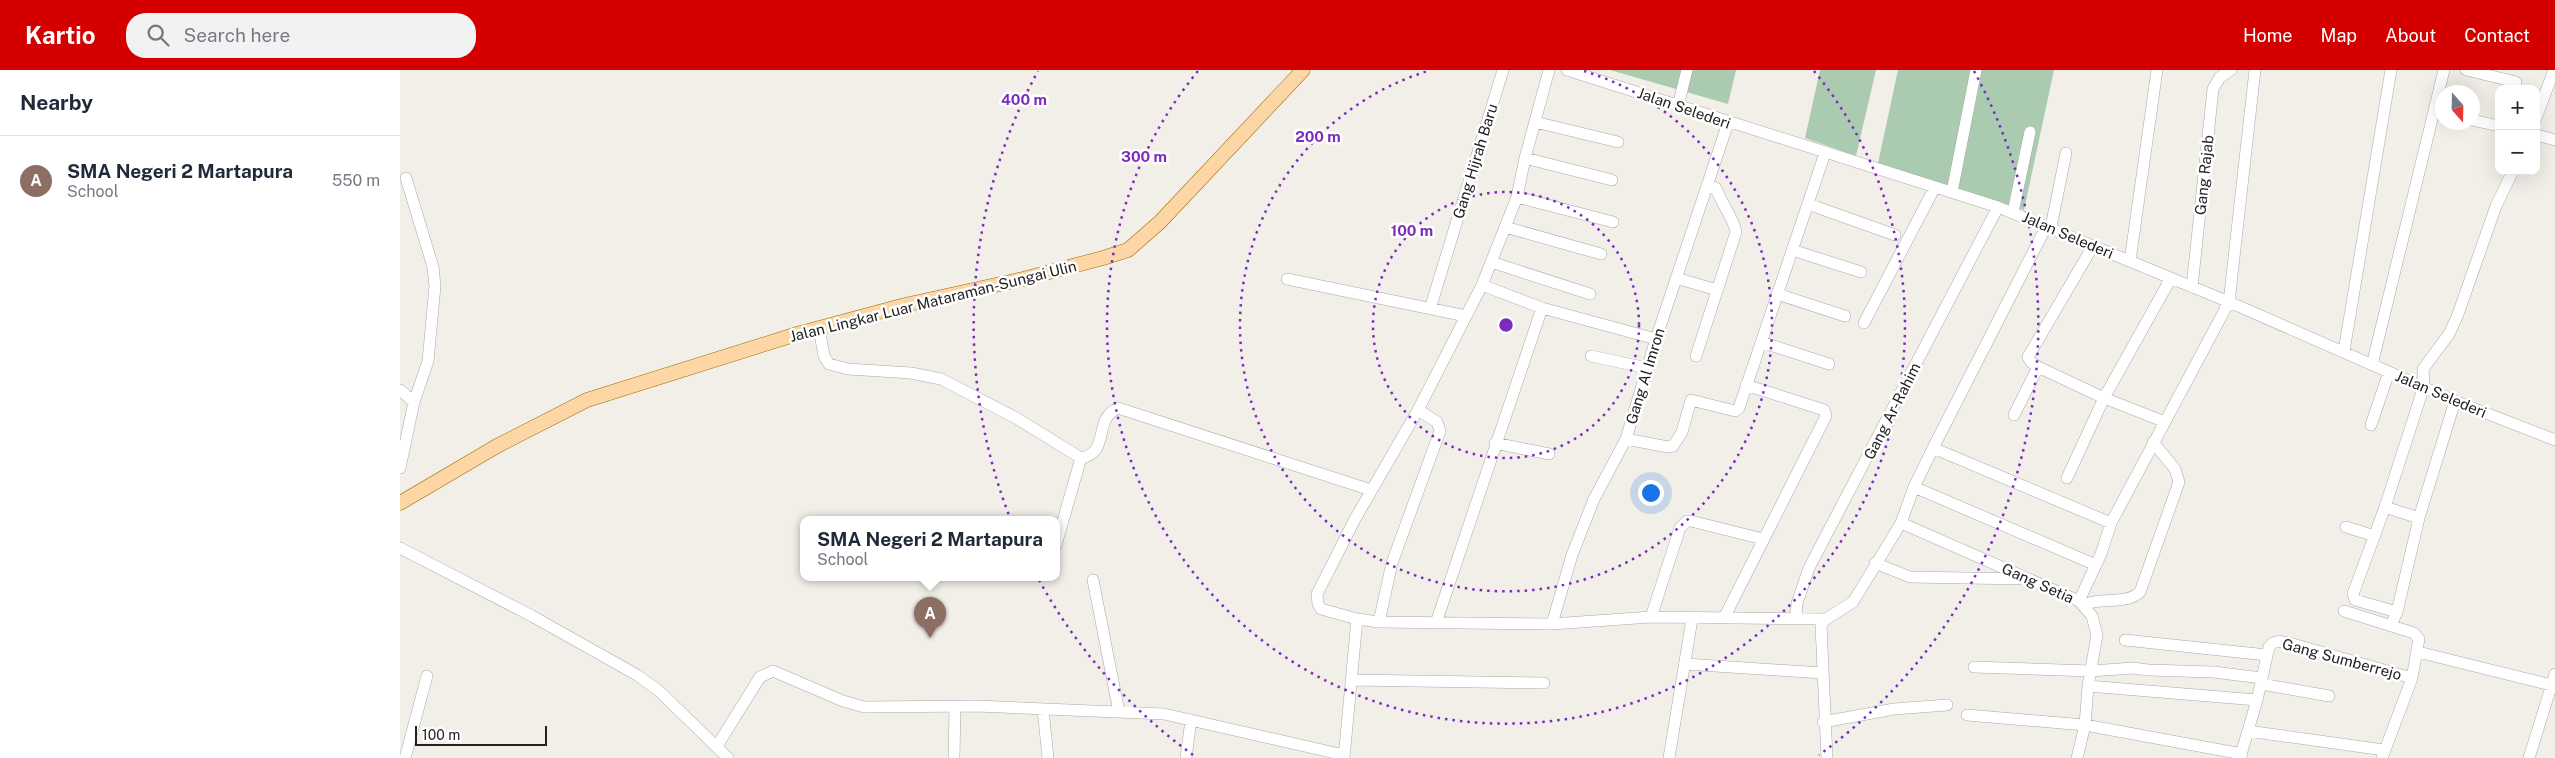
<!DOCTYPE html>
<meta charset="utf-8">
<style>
body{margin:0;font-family:"Public Sans",sans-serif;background:#f2f2f3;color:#1f2937}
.controls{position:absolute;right:15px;top:15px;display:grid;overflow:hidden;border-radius:10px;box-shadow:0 5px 20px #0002}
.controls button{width:45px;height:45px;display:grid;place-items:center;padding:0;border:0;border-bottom:1px solid #e0e1e3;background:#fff;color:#1f2937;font:25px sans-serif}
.compass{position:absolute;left:2035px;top:15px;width:45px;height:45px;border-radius:50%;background:#fff;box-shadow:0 5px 20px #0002;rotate:160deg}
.scale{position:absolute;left:15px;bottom:12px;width:132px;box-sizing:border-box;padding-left:5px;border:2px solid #222;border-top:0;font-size:14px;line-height:18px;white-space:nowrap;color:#222;-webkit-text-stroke:4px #fff;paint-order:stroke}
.you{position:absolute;left:1250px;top:422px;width:18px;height:18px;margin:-12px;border:4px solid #fff;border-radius:50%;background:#1a73e8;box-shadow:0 0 0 8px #1a73e833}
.badge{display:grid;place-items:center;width:32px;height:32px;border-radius:50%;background:#d40000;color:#fff;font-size:16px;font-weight:700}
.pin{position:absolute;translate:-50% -41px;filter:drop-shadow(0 1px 2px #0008)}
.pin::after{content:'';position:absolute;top:26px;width:18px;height:15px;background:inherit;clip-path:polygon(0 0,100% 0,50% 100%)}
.popup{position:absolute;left:400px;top:446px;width:260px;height:65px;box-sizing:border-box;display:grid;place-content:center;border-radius:10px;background:#fff;filter:drop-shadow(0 1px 4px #0005);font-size:16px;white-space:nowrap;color:#747a83}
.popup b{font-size:19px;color:#1f2937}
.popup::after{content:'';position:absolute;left:50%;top:100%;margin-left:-10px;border:10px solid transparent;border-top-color:#fff}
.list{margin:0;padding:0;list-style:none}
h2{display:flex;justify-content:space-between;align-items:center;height:65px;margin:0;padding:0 20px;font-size:21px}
h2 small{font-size:16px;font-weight:400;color:#747a83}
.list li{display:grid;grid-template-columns:32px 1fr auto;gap:15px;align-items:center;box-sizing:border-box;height:90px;padding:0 20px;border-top:1px solid #e0e1e3}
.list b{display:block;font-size:19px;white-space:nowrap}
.list p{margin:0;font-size:16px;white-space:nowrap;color:#747a83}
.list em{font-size:16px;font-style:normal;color:#747a83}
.icon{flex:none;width:28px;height:28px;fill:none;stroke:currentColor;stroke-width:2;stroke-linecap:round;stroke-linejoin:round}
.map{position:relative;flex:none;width:2155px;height:688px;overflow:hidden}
header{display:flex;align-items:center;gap:30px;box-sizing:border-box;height:70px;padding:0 25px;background:#d40000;color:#fff}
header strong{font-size:24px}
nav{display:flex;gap:28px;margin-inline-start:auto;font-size:18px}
.search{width:350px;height:45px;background:#f2f2f3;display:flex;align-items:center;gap:12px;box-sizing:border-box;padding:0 18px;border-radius:20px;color:#747a83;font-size:19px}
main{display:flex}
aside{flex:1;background:#fff}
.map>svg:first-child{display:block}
.cemetery{fill:#aacbaf}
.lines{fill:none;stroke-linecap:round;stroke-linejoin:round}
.minor-casing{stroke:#a9a9a9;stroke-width:12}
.major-casing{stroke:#a06b00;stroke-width:15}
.minor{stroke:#fff;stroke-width:11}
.major{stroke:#fcd6a4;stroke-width:14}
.ring{fill:none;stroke:#7b2cbf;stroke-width:2.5;stroke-dasharray:2.5 5}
.labels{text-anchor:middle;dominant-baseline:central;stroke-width:5;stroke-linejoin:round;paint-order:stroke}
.street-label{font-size:15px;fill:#222;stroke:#fff}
.centre{fill:#7b2cbf;stroke:#fff;stroke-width:2.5}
.ring-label{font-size:15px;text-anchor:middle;font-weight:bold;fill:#7b2cbf;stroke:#fff;stroke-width:5;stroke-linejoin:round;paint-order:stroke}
</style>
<header>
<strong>Kartio</strong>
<div class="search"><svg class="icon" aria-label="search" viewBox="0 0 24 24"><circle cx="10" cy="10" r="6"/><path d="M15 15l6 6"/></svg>Search here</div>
<nav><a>Home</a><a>Map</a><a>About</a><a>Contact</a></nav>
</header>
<main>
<aside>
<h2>Nearby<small></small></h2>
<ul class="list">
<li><span class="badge" style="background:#8d6e63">A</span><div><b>SMA Negeri 2 Martapura</b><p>School</p></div><em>550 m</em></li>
</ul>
</aside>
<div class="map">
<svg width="2155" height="688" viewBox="0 0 2155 688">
<rect width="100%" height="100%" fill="#f2efe9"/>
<!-- cemetery -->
<path class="cemetery" d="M1210,0H1336L1328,34Z
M1420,0H1476L1456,86L1405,68Z
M1498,0H1654L1624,140L1478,93Z"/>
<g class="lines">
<defs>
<path id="minor" d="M1149,0L1125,88L1117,127L1082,215L1018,340L955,449L917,524L918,534L921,539L957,549L979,552L1152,554L1251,547L1426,549
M1167,0L1598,137L1829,232L2055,331L2155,370
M2066,0L2116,12
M1278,36L1287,0
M2136,48L2154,0
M2072,50L2099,56
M1135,52L1218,72
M2136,65L2155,70
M1125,88L1212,110
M1552,122L1576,0
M1117,127L1213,152
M1408,134L1495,165
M1613,142L1630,62
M1105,157L1201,184
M1651,157L1666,83
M1693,176L1628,287L1631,292L1638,297L1704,328L1765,352
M1392,180L1461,202
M1730,191L1757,0
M1091,192L1190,224
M1276,208L1317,220
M887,209L1066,246
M1082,215L1142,238L1256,269
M1792,217L1813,19L1820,7L1831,0
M1377,224L1445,246
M1030,239L1103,0
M1464,253L1535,117
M419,258L424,286L429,294L448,299L511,303L541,309L616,348L681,388
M1361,272L1429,294
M1944,281L1991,0
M1191,286L1247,298
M1296,286L1336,162C1333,146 1321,134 1316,118L1307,115
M1972,295L2044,0
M0,320L14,332
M1614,345L1638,297
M1971,355L1989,302
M1226,369L1268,377L1273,376L1282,362L1291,330L1335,341L1339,338L1425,83
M1095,373L1149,384
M1533,378L1711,453
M0,398L14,332L28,291L35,216L33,197L6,108
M1667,408L1704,328L1771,208
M1514,417L1696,495
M1985,437L2019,448
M1501,453L1679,531L1692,546L1697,565L1688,616L1685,655L1677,688
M1946,457L1975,466
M656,475L681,388C711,382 692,350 718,338L971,420
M0,478L132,546L237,605L259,621L328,688
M1475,493L1510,507L1623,509
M693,510L719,642
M1679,531L1701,484L1711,453L1829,232L1855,0
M1685,537L1686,534C1703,527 1726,535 1740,522L1779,412L1775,399L1753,372
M1944,541L2014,563L2019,569L2012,608L1982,688
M1997,542L1955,530L1953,524L1985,437L2024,316L2023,299L2049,264L2057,247L2096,136L2113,101
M1251,547L1280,458L1287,451H1291L1363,469
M1324,548L1426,346L1424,340L1346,315
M1396,548L1397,533L1409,498L1598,137
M979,552L992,493L1040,361L1037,352L1018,340
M1036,553L1142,238
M1152,554L1172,485L1194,429L1226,369L1256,269L1328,53
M1991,555L1997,542L2019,448L2055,331
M1725,570L1867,585
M2018,582L2155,616
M1285,594L1422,603
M1574,597L1691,601L1733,598L1748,600L1813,602L1862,608
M951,610L1144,613
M1861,614L1929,626
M1688,616L1857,630
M643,639L648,688
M1567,645L1685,655L1842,684
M1423,652L1494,639L1547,635
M1848,661L1984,680
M317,676L360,607L373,601L443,631L464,637L577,636L764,644L944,685
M5,688L27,606
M554,688L555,637
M786,688L791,650
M944,688L957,549
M1269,688L1292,549
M1427,688L1421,555L1426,549L1453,532L1501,453L1514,417L1533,378L1646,157
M1840,688L1857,630L1869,577C1874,570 1880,571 1889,573L2012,608
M2129,688L2155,604"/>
<path id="major" d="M0,433L97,376L187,330L397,264L505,235L623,209L703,188L728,180L760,152L903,0"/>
</defs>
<!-- minor casing -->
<use href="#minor" class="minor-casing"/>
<!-- major casing -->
<use href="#major" class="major-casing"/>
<!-- minor -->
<use href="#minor" class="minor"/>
<!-- major -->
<use href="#major" class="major"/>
</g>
<!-- distance rings -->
<g class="ring">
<circle cx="1106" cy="255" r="133"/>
<path d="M1184 1A266 266 0 1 1 1028 1"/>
<path d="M1414 1A399 399 0 1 1 798 1"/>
<path d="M793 685A532 532 0 0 1 638 1M1574 1A532 532 0 0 1 1419 685"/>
</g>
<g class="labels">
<!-- street labels -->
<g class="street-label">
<text transform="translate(1284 38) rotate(19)">Jalan Selederi</text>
<text transform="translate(1075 91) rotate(-73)">Gang Hijrah Baru</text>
<text transform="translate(1804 105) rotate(-84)">Gang Rajab</text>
<text transform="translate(1668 165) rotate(23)">Jalan Selederi</text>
<text transform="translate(533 231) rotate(-14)">Jalan Lingkar Luar Mataraman-Sungai Ulin</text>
<text transform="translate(1245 306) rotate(-73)">Gang Al Imron</text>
<text transform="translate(2041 324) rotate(23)">Jalan Selederi</text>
<text transform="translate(1492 341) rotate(-63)">Gang Ar-Rahim</text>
<text transform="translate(1638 513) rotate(24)">Gang Setia</text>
<text transform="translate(1942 589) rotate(15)">Gang Sumberrejo</text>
</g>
</g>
<circle cx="1106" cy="255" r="8" class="centre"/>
<g class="ring-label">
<text x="624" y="35">400 m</text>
<text x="918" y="72">200 m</text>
<text x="744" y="92">300 m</text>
<text x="1012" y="166">100 m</text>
</g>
</svg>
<div class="controls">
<button>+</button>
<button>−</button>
</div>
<svg class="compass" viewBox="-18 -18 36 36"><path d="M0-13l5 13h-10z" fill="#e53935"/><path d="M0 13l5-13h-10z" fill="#747a83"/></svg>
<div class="scale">100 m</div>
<div class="you"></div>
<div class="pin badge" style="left:530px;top:568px;background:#8d6e63">A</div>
<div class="popup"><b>SMA Negeri 2 Martapura</b>School</div>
</div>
</main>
